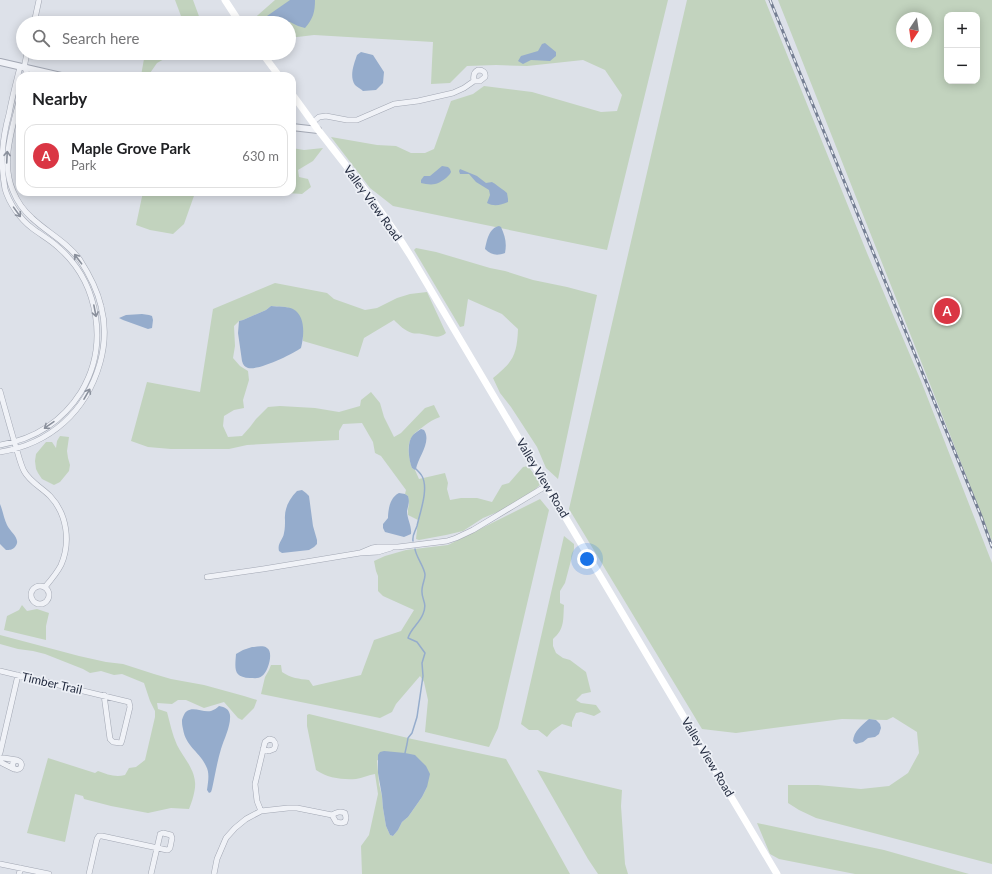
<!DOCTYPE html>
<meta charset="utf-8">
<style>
body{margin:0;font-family:Lato,sans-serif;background:#f6f6f6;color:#202124}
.controls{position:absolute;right:12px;top:12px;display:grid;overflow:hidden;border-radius:8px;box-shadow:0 2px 10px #0003}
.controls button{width:36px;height:36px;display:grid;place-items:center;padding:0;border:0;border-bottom:1px solid #e0e0e0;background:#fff;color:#202124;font:20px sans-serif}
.compass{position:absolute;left:896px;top:12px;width:36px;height:36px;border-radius:50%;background:#fff;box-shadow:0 2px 10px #0003;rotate:193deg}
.you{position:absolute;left:587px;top:559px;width:14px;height:14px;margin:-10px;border:3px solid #fff;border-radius:50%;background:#1a73e8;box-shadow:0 0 0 6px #1a73e833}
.badge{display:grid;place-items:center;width:26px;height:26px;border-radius:50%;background:#da3644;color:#fff;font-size:13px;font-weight:700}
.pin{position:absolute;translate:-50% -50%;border:2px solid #fff;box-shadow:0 1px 4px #0006}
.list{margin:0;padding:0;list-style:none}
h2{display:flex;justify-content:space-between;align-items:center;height:52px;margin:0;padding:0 16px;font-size:17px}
h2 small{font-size:13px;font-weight:400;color:#757577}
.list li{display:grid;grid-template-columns:26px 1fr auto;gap:12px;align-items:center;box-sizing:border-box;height:64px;margin:0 8px 8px;padding:0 8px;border:1px solid #e0e0e0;border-radius:12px}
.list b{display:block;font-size:15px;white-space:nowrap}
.list p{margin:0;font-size:13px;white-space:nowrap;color:#757577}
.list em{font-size:13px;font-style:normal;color:#757577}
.icon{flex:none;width:22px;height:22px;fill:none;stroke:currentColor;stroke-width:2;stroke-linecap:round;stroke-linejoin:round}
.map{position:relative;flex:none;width:992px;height:874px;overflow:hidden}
.search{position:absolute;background:#fff;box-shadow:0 2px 10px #0003;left:16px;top:16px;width:280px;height:44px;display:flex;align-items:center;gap:10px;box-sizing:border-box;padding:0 14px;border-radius:22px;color:#757577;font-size:15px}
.panel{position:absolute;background:#fff;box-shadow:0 2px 10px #0003;left:16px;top:72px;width:280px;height:124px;border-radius:12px}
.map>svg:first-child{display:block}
.green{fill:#c2d3be;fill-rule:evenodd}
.water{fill:#95accc}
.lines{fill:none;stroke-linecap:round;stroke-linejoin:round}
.stream{stroke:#95accc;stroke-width:1.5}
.minor-casing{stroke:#a2a7b3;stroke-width:6}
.tertiary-casing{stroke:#a2a7b3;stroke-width:8}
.minor{stroke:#f0f2f7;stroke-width:5}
.tertiary{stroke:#f0f2f7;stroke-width:6}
.secondary{stroke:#fff;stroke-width:7}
.rail-casing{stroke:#757f93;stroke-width:3}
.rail{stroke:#edf0f6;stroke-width:1.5;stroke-dasharray:4.5;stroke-linecap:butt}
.oneway{stroke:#8a909c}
.labels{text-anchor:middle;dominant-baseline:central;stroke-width:3.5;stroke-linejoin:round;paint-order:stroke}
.street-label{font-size:12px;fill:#252d41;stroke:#edf0f6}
</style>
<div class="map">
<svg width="992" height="874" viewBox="0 0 992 874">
<rect width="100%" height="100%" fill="#dde1e9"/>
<!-- green -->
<path class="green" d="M175,0H193L200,19L198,23H175L176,22L181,16Z
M275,0H668L607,250L393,206L370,188L331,137L377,145L396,146L411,153H425L434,149L451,101L473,94L484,86L532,92L601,112L617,111L622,95L605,70L583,60L527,66L496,65L467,66L450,83L431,84L432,62L433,42L314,35L289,38V23H249Z
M687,0H765L867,253L921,381L992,563V864L816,818L799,810L788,803V785H818L861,789L889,786L908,773L919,753L917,732L893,717L887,720L842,719L736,733L702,729L569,509Z
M778,0H992V541L786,20ZM947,15H977V81H947ZM902,18H926V42H902Z
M145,53H202L177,57L166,58L157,63L148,76H141Z
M292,148L304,150L323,148L313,161L298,170L299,177L308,179L311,187L302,194L287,193L285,192H292Z
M143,192H194L195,193L184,224L173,234L150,230L136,225Z
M416,248L436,252L490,268L505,271L533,280L567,287L597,295L558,479L546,468L537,447L511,407L500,393L493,378C513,362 517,355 518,329L502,314L468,299L464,326L460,327L414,250Z
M275,283L327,293L334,299L365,310L377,308L397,298L410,294L427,292L446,333C438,340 431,335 422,334C418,333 415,334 412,333C405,331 399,325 394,320L364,338L358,357L303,341L302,324L294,310L286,307L271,306L266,310L243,320L239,321L234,326L235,346L233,358L240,366L248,371L249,380L243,400L244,408L234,410L224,416L223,426L228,437L242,436L250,427L256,419L268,407L280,406L315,408L339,412L360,406L361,400L371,392L380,403L384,417L394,437L401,433L425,408L434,405L440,417C434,419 429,422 424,426C420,429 414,433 412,437C406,445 409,459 412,468L415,470L419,479L445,473L448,483L447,489L450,500L461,498H477L492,502L502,485L509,483L523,467L528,466L541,484L530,494L505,509L483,518L463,531L446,535L419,540L416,539L418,520L408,515V509L409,504L408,496L405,494L406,490L381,456L375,453L373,442L362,423L343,424L339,431V440L247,445L229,449H171L148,447L131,441L147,382L200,392L213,309Z
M60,436L69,437L67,451L68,458L70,465L69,471L60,482L54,485L42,479L38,473L36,469L35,461L36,454L46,442H52L56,448L57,441Z
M540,499L549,510L498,728L489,747L425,732L428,700L424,682L420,676L396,704L392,712L380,718L261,694L265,677L269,670L271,665H281L282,672C291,678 299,679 309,680L313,686L361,675L374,640L401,631L414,610L383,596L378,591V576L376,571L374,561L385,556L406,550L448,545Z
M564,536L574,544V549L565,583L560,591V603L564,605C563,619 565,629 553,639V646L556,653L563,658L570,660L586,672L591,692L582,694L576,700L581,703L596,705L601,712L594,716L581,712L576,713L572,722V727L562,724L552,731L547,737L538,730H529L521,724Z
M22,605L27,611L37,609L49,613L46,626V640L4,630L7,616L19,610Z
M0,635L79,656L106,662L123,664L154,674L171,679L204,685L244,696L257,700L254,708L242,720L238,718L224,702L204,708L186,700H178L172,704L157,703L158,709L167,712C170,723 172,734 177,745C183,757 194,768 195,782C196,789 192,802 189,809L171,808L148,813L111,806L84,799L83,796L75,794L65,842L27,833L48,758L95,773L98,771C107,774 115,778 125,775L129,768L136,767L145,760L155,717V711L150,701L144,683L122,674L114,675L101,671L90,673L83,669L45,654L33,651L18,649L0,644Z
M309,714L412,739L506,759L570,874H362L361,846L369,835L378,794L375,774C369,775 362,778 356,779C343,780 327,778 316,770L307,726V715ZM377,760L427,787L422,797L408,817L402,822L398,830L393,836L390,835L386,826L383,808L382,796L379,784Z
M537,770L622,790L621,806L625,864L628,874H598L588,859Z
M757,823L884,850L969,874H855L779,859L770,854Z"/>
<!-- water -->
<path class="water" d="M290,0H315C315,12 313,19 305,28L298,26L290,22H274L268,20L267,16Z
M545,43L556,52V56L550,61L531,60L523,64L518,61L521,56L538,51L542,44Z
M361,52L373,55L384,72L383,83L376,90L363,91C361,89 357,87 355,85C349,76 354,64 357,55Z
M442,166L448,167L450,169L451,172C449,177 440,183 435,184C431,185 425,184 421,183V180L424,176H430Z
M460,169L477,176L486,183C487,183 491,182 492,182C494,183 505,191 507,193L508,199V202C501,205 494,207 487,203L490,195L489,190L476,182L469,174H460L459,171Z
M499,226L501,227C505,236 507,243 505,253C497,256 491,255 485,249C487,240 489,228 499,226Z
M271,306C278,307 287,306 293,309C306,316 304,336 301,348C293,354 258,371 248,368C245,367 243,365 242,361L238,333L239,321L243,320L266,310Z
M142,314L149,315L152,316L153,320L152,328L148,329L123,320L119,318L126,315Z
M421,429L424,430C432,442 418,457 416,469L415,470L412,468C409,460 406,443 413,435C415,433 418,431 421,429Z
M302,490L306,493L309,496L313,526L317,540V544L314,547L309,550L282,553L279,551C277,543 283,540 284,533C285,529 285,524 285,520C284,509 289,499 297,491Z
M399,493L405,494L408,496C410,502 408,506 407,511C407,519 412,526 411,534L404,537L385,532L383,528V524L388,518C388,510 390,497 399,493Z
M0,504C3,511 4,519 7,525C10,532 22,539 15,547C12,550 10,550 6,550L0,544Z
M252,647C256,647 263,645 267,648C274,652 268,672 262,676C259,679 254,678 250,678C233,677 235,669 236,654L243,650Z
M219,706C225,707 229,709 230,715C231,726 224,739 221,749C217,762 215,776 212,789L211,792L209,793L207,790C208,782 210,773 206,766C199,751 186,747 183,729C182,725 182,723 182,720C183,717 184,713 187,711C194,706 203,713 211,711C214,710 217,708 219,706Z
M869,719L876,720L880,724L881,728L879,734L875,737L868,738L863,742L856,744L853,741C854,731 861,726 869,719Z
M384,751L405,753L415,755L426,766L430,774L427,787L422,797L408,817L402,822L398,830L393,836L390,835L386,826L383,808L382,796L378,773V755L380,752Z"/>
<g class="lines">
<!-- stream -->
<path class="stream" d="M413,541C412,535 415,532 417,526C420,512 429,489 422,476C421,474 418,471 416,469
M405,753L407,744L408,738L412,733L417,717L423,676L422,663L425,653L417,642L408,638C411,628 419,624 423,614C428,602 421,600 422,590C422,585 425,579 425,575C425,568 416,557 415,549"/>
<defs>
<path id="minor" d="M34,23L39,0
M24,68L27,53
M478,70C483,70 486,72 485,77L480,81H474C473,76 474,72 478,70Z
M25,76L27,68
M313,122L319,117L326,116L347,120H357L394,104L418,101L453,93L464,88L474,81
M0,391C5,409 10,427 15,444C18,453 20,463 24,471C30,482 41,487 50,496C67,514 71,542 61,565C57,573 51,580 45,587
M0,445C35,439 62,422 81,392C109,346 99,283 59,248C51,240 41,235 32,228C20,219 9,203 5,189C0,162 2,140 9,114C12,98 16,83 20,67
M0,452C50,444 86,412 100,363C105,345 106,325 101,306C97,289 89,274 80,260C67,242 48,233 32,218C24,211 17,201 13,191C0,161 13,127 20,97
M360,553L372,548L378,547H398L447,541L456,538L473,530L546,486
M207,577L263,569L360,553L378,552L391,548
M31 595a9 9 0 1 1 18 0a9 9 0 1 1-18 0Z
M0,671L129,702L130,707L122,740L121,743L113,742L110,739L104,695
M0,753L18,675
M0,758H4L17,760
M12.5 765a4.5 4.5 0 1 1 9 0a4.5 4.5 0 1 1-9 0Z
M0,761L2,763L14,769
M261,811L257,801L255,784L265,742L269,739L273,740C276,743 276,746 274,749L269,751L263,749
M0,864L49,874
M19,874L21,868
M89,874L97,839L99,836H102L167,850H168L170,848L172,838L171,835L163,833L160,834V835L151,874
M214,874L217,859L226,838L235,828L246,819L261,811L288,808H297L332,815C337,812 340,811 345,813L346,818L345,822L341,823L336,822L332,815"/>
<path id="tertiary" d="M0,62L61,76
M292,127L318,130"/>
</defs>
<!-- minor casing -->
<use href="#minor" class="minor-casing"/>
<!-- tertiary casing -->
<use href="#tertiary" class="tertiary-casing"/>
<!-- minor -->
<use href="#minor" class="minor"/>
<!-- tertiary -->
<use href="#tertiary" class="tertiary"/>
<!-- secondary -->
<path class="secondary" d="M225,0L240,23
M262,53L279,76
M292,94C301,106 310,119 319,131C351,172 382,210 410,255L714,768L755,837L777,874"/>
<defs>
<path id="rail" d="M770,0L981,516L992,547"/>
</defs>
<!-- rail casing -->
<use href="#rail" class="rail-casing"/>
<!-- rail -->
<use href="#rail" class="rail"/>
</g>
<!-- one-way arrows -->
<defs><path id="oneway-shaft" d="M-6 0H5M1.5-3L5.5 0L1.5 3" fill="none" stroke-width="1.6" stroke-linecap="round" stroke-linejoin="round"/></defs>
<g class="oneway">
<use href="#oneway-shaft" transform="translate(7 157) rotate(-87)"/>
<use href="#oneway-shaft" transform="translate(17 212) rotate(54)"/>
<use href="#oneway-shaft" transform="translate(78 259) rotate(-127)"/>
<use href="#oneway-shaft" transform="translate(95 311) rotate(79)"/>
<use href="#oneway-shaft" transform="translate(87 394) rotate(-60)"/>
<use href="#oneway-shaft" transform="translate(49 425) rotate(145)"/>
</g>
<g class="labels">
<!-- street labels -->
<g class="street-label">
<text transform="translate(373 203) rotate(54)">Valley View Road</text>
<text transform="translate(543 478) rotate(59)">Valley View Road</text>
<text transform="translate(52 683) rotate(13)">Timber Trail</text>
<text transform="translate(708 757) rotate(59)">Valley View Road</text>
</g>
</g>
</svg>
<div class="controls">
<button>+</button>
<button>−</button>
</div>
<svg class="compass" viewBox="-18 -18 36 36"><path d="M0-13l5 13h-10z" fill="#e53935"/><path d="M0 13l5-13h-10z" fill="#757577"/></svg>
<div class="you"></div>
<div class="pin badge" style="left:947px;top:311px">A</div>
<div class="search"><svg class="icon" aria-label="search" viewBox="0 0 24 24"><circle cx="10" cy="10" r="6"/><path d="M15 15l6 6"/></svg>Search here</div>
<section class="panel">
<h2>Nearby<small></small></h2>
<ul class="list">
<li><span class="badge">A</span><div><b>Maple Grove Park</b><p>Park</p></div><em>630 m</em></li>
</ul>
</section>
</div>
